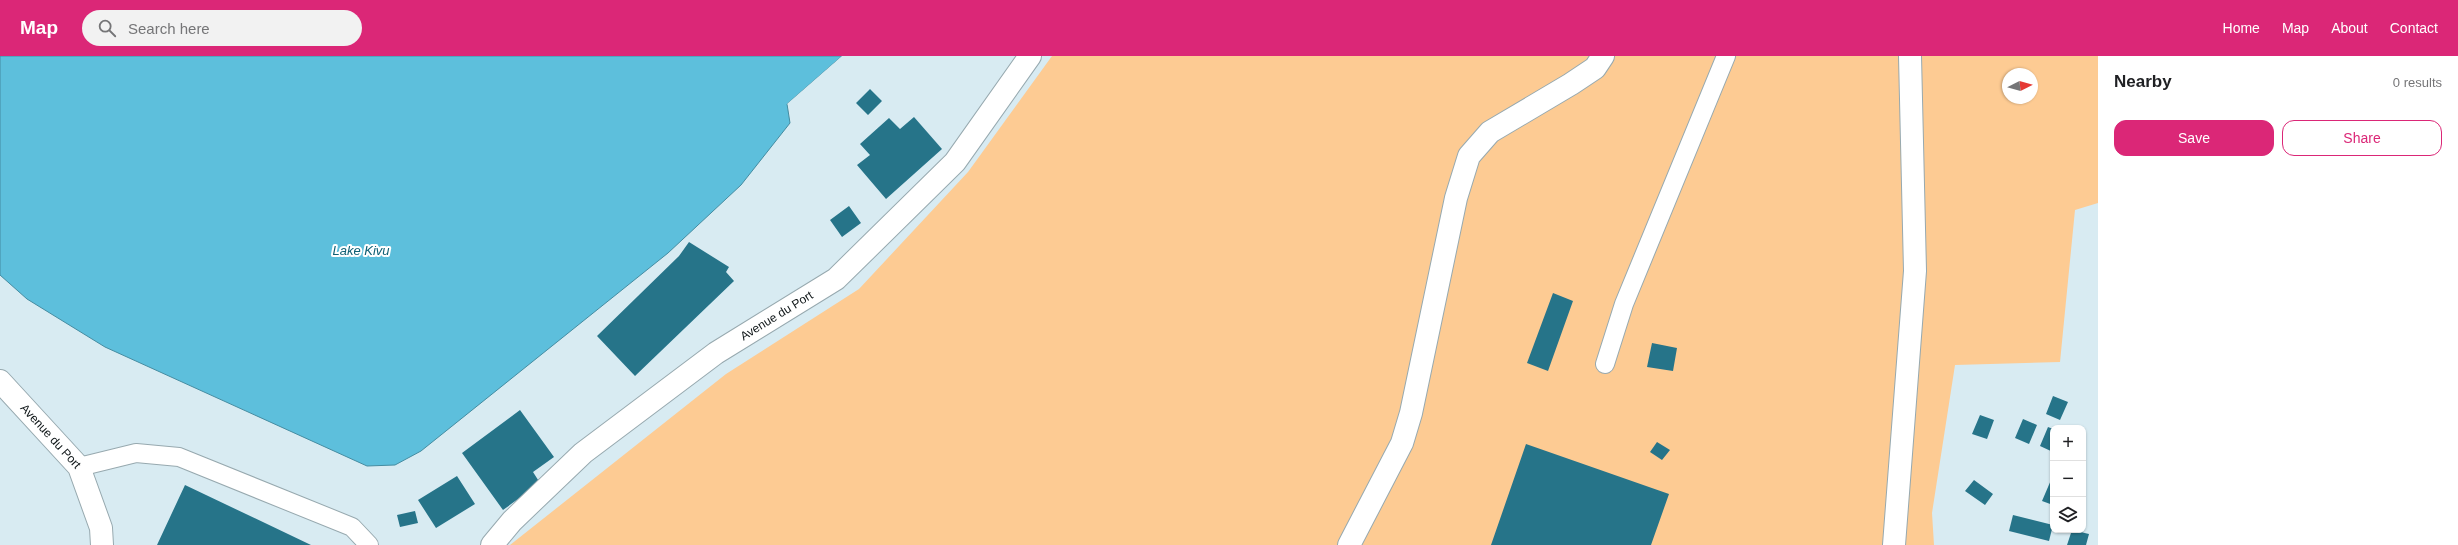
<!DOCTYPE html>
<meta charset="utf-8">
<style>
body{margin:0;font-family:Arial,sans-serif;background:#f2f2f2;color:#202124}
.controls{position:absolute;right:12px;bottom:12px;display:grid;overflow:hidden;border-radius:8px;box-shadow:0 1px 3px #0004}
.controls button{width:36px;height:36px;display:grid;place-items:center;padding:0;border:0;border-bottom:1px solid #e0e0e0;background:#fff;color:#202124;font:20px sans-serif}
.compass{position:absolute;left:2002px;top:12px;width:36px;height:36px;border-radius:50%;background:#fff;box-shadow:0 1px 3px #0004;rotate:84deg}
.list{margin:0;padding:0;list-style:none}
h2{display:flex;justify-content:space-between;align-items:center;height:52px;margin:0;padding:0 16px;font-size:17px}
h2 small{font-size:13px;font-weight:400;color:#757577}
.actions{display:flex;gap:8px;padding:12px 16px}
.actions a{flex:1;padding:9px 0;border:1px solid #db2777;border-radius:12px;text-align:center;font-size:14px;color:#db2777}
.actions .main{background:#db2777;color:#fff}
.icon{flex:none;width:22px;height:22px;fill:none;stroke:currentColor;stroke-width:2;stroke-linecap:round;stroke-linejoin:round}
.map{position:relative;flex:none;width:2098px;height:489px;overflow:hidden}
header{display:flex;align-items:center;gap:24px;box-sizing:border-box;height:56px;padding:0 20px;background:#db2777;color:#fff}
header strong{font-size:19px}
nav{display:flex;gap:22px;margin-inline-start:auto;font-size:14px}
.search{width:280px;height:36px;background:#f2f2f2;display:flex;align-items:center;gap:10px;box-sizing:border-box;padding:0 14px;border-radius:22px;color:#757577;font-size:15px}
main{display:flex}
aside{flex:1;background:#fff}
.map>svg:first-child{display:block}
.green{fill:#fdcb93;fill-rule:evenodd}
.water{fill:#5dbfdc;stroke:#458ca1}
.pier{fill:#d8ebf2}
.building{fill:#267489}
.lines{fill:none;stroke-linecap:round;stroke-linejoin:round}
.lane-casing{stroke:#97a9af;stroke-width:20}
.street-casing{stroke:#97a9af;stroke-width:24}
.lane{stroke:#fff;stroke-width:18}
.street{stroke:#fff;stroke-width:22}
.labels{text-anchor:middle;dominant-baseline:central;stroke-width:4;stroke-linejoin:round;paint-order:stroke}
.street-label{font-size:12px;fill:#0d1416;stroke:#fff}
.water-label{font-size:13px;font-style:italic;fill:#0f6075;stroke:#fff}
</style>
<header>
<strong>Map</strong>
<div class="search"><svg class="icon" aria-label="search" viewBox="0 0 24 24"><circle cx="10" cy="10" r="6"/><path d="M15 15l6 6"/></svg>Search here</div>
<nav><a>Home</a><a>Map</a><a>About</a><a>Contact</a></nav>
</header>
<main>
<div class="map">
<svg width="2098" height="489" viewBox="0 0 2098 489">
<rect width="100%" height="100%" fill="#d8ebf2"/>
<!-- green -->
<path class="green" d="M1052,0H2098V147L2075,154L2060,306L1955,309L1932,457L1934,489H510L726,318L859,233L968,116ZM2008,18H2032V42H2008Z"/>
<!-- water -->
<path class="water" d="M0,0H842L787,48L790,67L741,129L668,197L421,395L395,409L367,410L105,291L27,243L0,219Z"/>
<!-- pier -->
<path class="pier" d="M842,0L843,1L790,50L787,48Z"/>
<!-- building -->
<path class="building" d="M870,33L882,45L868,59L856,47Z
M914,61L942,93L886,143L857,109L870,99L860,88L889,62L900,73Z
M849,150L861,167L842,181L830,164Z
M689,186L729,211L726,216L734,225L635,320L597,280L679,200Z
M1553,237L1573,245L1548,315L1527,307Z
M1652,287L1677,292L1673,315L1647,311Z
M2053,340L2068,346L2060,364L2046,358Z
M520,354L554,401L533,416L540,427L503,454L462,397Z
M1980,359L1994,364L1987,383L1972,378Z
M2023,363L2037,369L2029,388L2015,382Z
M2048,371L2053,373V396L2040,390Z
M1657,386L1670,394L1662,404L1650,396Z
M1526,388L1669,438L1651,489H1491Z
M457,420L475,448L436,472L418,444Z
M1974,424L1993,438L1985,449L1965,435Z
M2051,424L2053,425V449L2042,445Z
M185,429L311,489H157Z
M415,455L418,467L400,471L397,459Z
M2013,459L2053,469L2049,485L2009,475Z
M2072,474L2089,478L2086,489H2067Z"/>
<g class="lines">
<defs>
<path id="lane" d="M1605,308L1624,248L1726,0
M79,411L136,397L179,401L352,471L369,489"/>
<g id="street">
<path id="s1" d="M0,325L79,411L101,472L102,489"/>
<path id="s2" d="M492,489L512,465L583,397L716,297L836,223L955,106L1030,0"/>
<path d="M1349,489L1402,387L1411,357L1456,142L1469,100L1490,76L1571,28L1595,12L1603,0"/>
<path d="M1894,489L1915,215L1910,0"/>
</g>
</defs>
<!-- lane casing -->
<use href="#lane" class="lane-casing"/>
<!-- street casing -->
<use href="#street" class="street-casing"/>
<!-- lane -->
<use href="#lane" class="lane"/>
<!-- street -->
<use href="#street" class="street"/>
</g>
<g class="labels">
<!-- street labels -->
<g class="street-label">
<text stroke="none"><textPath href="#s2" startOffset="367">Avenue du Port</textPath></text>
<text stroke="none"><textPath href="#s1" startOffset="75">Avenue du Port</textPath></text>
</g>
<!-- water labels -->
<g class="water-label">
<text x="361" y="194">Lake Kivu</text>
</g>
</g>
</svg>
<div class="controls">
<button>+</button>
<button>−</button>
<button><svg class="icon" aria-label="layers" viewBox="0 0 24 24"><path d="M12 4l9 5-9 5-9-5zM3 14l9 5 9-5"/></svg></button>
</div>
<svg class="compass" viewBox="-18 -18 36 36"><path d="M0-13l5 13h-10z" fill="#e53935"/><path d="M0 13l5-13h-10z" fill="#757577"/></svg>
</div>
<aside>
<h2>Nearby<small>0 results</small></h2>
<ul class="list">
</ul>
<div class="actions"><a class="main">Save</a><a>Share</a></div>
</aside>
</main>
